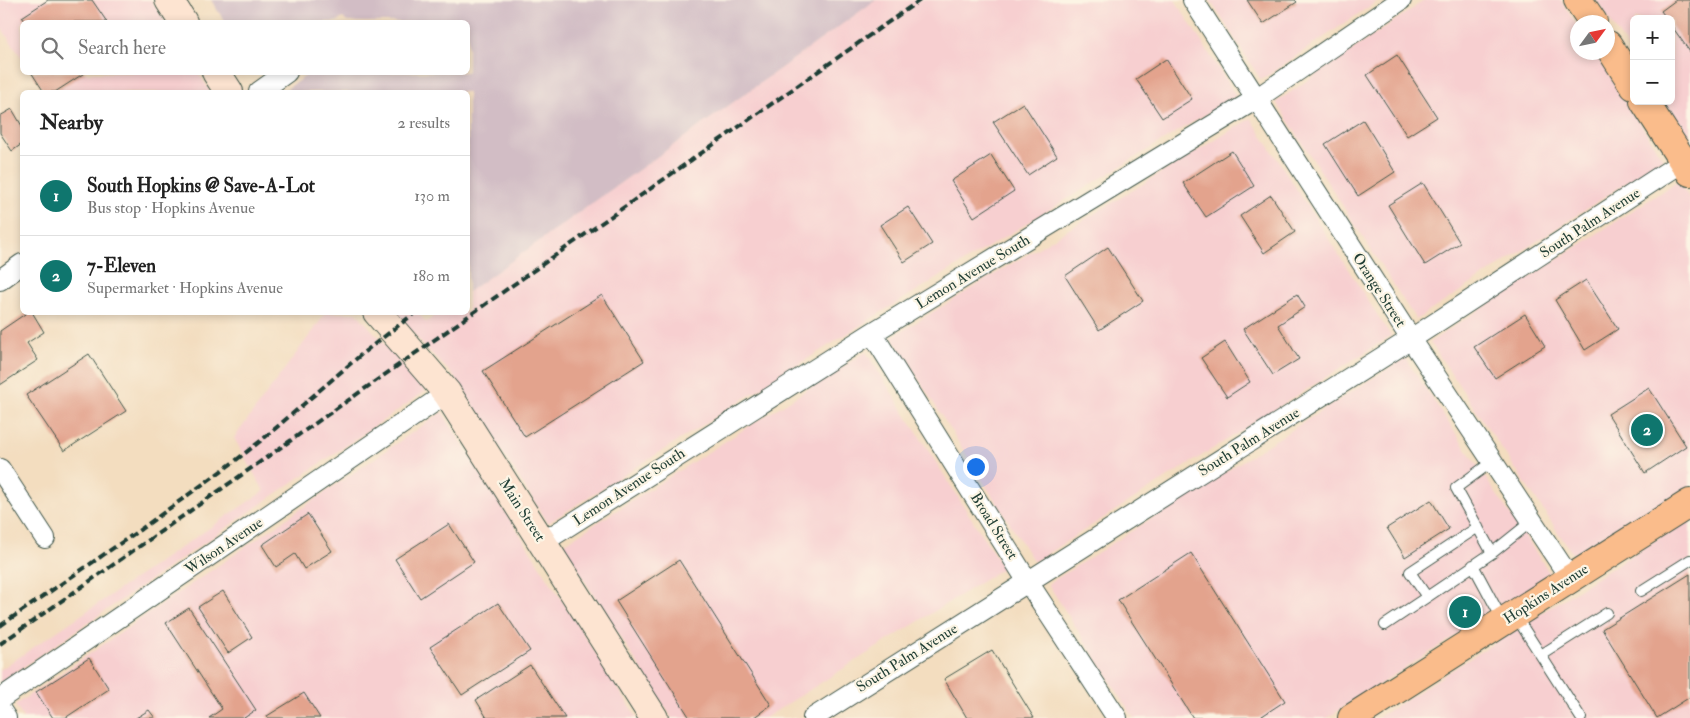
<!DOCTYPE html>
<meta charset="utf-8">
<style>
body{margin:0;font-family:"IM FELL Double Pica",serif;background:#f2f2f2;color:#222}
.controls{position:absolute;right:15px;top:15px;display:grid;overflow:hidden;border-radius:8px;box-shadow:0 2px 8px #0003}
.controls button{width:45px;height:45px;display:grid;place-items:center;padding:0;border:0;border-bottom:1px solid #e0e0e0;background:#fff;color:#222;font:25px sans-serif}
.compass{position:absolute;left:1570px;top:15px;width:45px;height:45px;border-radius:50%;background:#fff;box-shadow:0 2px 8px #0003;rotate:57deg}
.you{position:absolute;left:975px;top:466px;width:18px;height:18px;margin:-12px;border:4px solid #fff;border-radius:50%;background:#1a73e8;box-shadow:0 0 0 8px #1a73e833}
.badge{display:grid;place-items:center;width:32px;height:32px;border-radius:50%;background:#0f766e;color:#fff;font-size:16px;font-weight:700}
.pin{position:absolute;translate:-50% -50%;border:2px solid #fff;box-shadow:0 1px 5px #0006}
.list{margin:0;padding:0;list-style:none}
h2{display:flex;justify-content:space-between;align-items:center;height:65px;margin:0;padding:0 20px;font-size:21px}
h2 small{font-size:16px;font-weight:400;color:#767676}
.list li{display:grid;grid-template-columns:32px 1fr auto;gap:15px;align-items:center;box-sizing:border-box;height:80px;padding:0 20px;border-top:1px solid #e0e0e0}
.list b{display:block;font-size:19px;white-space:nowrap}
.list p{margin:0;font-size:16px;white-space:nowrap;color:#767676}
.list em{font-size:16px;font-style:normal;color:#767676}
.icon{flex:none;width:28px;height:28px;fill:none;stroke:currentColor;stroke-width:2;stroke-linecap:round;stroke-linejoin:round}
.map{position:relative;flex:none;width:1690px;height:718px;overflow:hidden}
.search{position:absolute;background:#fff;box-shadow:0 2px 8px #0003;left:20px;top:20px;width:450px;height:55px;display:flex;align-items:center;gap:12px;box-sizing:border-box;padding:0 18px;border-radius:8px;color:#767676;font-size:19px}
.panel{position:absolute;background:#fff;box-shadow:0 2px 8px #0003;left:20px;top:90px;width:450px;height:225px;border-radius:8px}
.map>svg:first-child{display:block}
.built{fill:#f7cfd0}
.industrial{fill:#d2bdc5}
.building{fill:#e3a38d}
.lines{fill:none;stroke-linecap:round;stroke-linejoin:round}
.lane-casing{stroke:#3f5549;stroke-width:12}
.street-casing{stroke:#3f5549;stroke-width:22}
.secondary-casing{stroke:#3f5549;stroke-width:30}
.primary-casing{stroke:#3f5549;stroke-width:30}
.lane{stroke:#fff;stroke-width:10}
.street{stroke:#fff;stroke-width:20}
.secondary{stroke:#fde4d1;stroke-width:28}
.primary{stroke:#fabc8b;stroke-width:28}
.rail{stroke:#1f3d34;stroke-width:4;stroke-dasharray:8 4;stroke-linecap:butt}
.labels{text-anchor:middle;dominant-baseline:central;stroke-width:4.5;stroke-linejoin:round;paint-order:stroke}
.street-label{font-size:15px;fill:#1f3d34;stroke:#fcf5e5}
</style>
<div class="map">
<svg width="1690" height="718" viewBox="0 0 1690 718">
<rect width="100%" height="100%" fill="#fcf5e5"/>
<filter id="ink" filterUnits="userSpaceOnUse"><feTurbulence type="fractalNoise" baseFrequency=".02" numOctaves="2"/><feDisplacementMap in="SourceGraphic" scale="10" xChannelSelector="R" yChannelSelector="G"/><feConvolveMatrix kernelMatrix="1 2 1 2 8 2 1 2 1" color-interpolation-filters="sRGB"/></filter>
<filter id="wash" filterUnits="userSpaceOnUse"><feTurbulence type="fractalNoise" baseFrequency=".0096" numOctaves="4" result="noise"/><feDisplacementMap in="SourceGraphic" scale="20" xChannelSelector="R" yChannelSelector="G"/><feGaussianBlur stdDeviation="1.12" result="paint"/><feColorMatrix in="noise" values="0 0 0 0 0 0 0 0 0 0 0 0 0 0 0 0 0 1.4 0 .05"/><feComposite in="paint" operator="in"/></filter>
<g filter="url(#wash)">
<rect width="100%" height="100%" fill="#f3ddbf"/>
<!-- built -->
<path class="built" d="M0,0H151L166,22H22V58L0,26Z
M876,0H1175L1236,96L877,315L548,523L452,374L424,346L396,313H418L426,322L439,313L468,312V292Z
M1210,0H1379L1261,80Z
M1425,0H1561L1577,26L1578,52L1595,53L1663,159L1416,320L1276,102Z
M1596,0H1690V142L1688,143L1662,101H1671V19H1634V58Z
M32,73H198L211,92H46Z
M1251,118L1391,336L1034,562L892,337Z
M1678,181L1690,199V488L1576,559L1430,342Z
M326,313H357L426,391L0,683V670L264,491L234,438Z
M866,352L1003,568L765,718H672L562,545Z
M1405,358L1551,575L1327,718H1134L1048,584Z
M442,412L637,718H23L15,705Z
M1690,518V718H1377Z"/>
<!-- industrial -->
<path class="industrial" d="M211,0H876L468,292V92H282L310,73L468,72V22H347L343,18L336,22H225Z"/>
<g id="blocks">
<!-- building -->
<path class="building" d="M48,0H92L107,22H26L22,17Z
M1247,0H1295L1297,2L1263,24Z
M1676,0H1690V52L1671,25V19H1667L1661,11Z
M1397,55L1437,117L1407,136L1367,75Z
M1166,59L1192,99L1162,118L1136,79Z
M31,72H86L55,92H44Z
M1023,103L1057,156L1028,175L993,122Z
M12,109L22,126V144L12,151L0,133V116Z
M1363,120L1395,172L1358,196L1325,144Z
M1232,151L1254,186L1206,217L1183,183Z
M991,155L1014,191L974,217L951,181Z
M1423,183L1460,243L1425,265L1388,205Z
M1271,195L1295,232L1264,253L1240,216Z
M908,207L932,244L904,262L880,225Z
M1108,247L1143,301L1099,330L1065,276Z
M1586,280L1618,329L1585,350L1555,300Z
M1297,294L1305,307L1278,325L1299,359L1273,375L1243,329Z
M602,295L644,361L525,437L483,371Z
M28,312H32L44,332L27,343L38,360L0,385V331Z
M1525,314L1545,346L1495,378L1474,347Z
M1225,342L1250,382L1227,397L1201,358Z
M89,354L126,411L64,451L26,395Z
M1649,388L1686,446L1645,473L1608,414Z
M1431,500L1449,529L1405,557L1387,528Z
M308,514L332,551L304,569L295,554L276,567L262,545Z
M449,524L474,562L420,598L395,559Z
M1191,553L1285,701L1259,718H1193L1118,600Z
M679,560L771,705L753,718H690L616,601Z
M1690,574V697L1657,718L1602,629Z
M223,591L252,637L228,653L198,607Z
M498,603L530,651L462,695L430,647Z
M189,608L256,710L244,718H209L222,709L166,623Z
M992,650L1034,718H967L944,679Z
M89,658L109,689L65,718H53L36,692Z
M530,665L565,718H487L476,700Z
M304,693L320,718H268L267,716Z
M149,710L155,718H136Z"/>
</g>
</g>
<g filter="url(#ink)">
<use href="#blocks" fill-opacity="0" stroke="#3f5549" stroke-width="1"/>
<g class="lines">
<defs>
<path id="lane" d="M1492,553L1532,521
M1473,565L1502,619
M1641,591L1690,560
M1427,597L1492,553L1456,488L1493,461
M1515,615L1581,718
M1385,625L1427,597L1410,572L1478,527
M1541,655L1607,613"/>
<path id="street" d="M1193,0L1411,339L1570,578
M259,92L287,72
M0,280L22,264
M872,333L1028,582L1117,718
M0,469L45,538
M543,542L872,333L1256,99L1401,0
M0,699L447,393
M0,709L6,718
M813,718L1411,339L1690,157"/>
<path id="secondary" d="M169,0L183,22
M216,72L229,92
M377,312L447,393L654,718"/>
<path id="primary" d="M1578,0L1593,22
M1608,45L1634,86
M1644,101L1690,172
M1352,718C1465,646 1577,574 1690,503"/>
</defs>
<!-- lane casing -->
<use href="#lane" class="lane-casing"/>
<!-- street casing -->
<use href="#street" class="street-casing"/>
<!-- secondary casing -->
<use href="#secondary" class="secondary-casing"/>
<!-- primary casing -->
<use href="#primary" class="primary-casing"/>
<!-- lane -->
<use href="#lane" class="lane"/>
<!-- street -->
<use href="#street" class="street"/>
<!-- secondary -->
<use href="#secondary" class="secondary"/>
<!-- primary -->
<use href="#primary" class="primary"/>
<!-- rail -->
<path class="rail" d="M0,626L141,529L235,461L263,439L363,353L416,312
M0,644L920,0"/>
</g>
</g>
<g class="labels">
<!-- street labels -->
<g class="street-label">
<text transform="translate(1590 223) rotate(-33)">South Palm Avenue</text>
<text transform="translate(973 272) rotate(-31)">Lemon Avenue South</text>
<text transform="translate(1379 290) rotate(57)">Orange Street</text>
<text transform="translate(1249 442) rotate(-32)">South Palm Avenue</text>
<text transform="translate(629 487) rotate(-33)">Lemon Avenue South</text>
<text transform="translate(522 510) rotate(57)">Main Street</text>
<text transform="translate(994 526) rotate(58)">Broad Street</text>
<text transform="translate(224 546) rotate(-34)">Wilson Avenue</text>
<text transform="translate(1546 594) rotate(-33)">Hopkins Avenue</text>
<text transform="translate(907 658) rotate(-32)">South Palm Avenue</text>
</g>
</g>
</svg>
<div class="controls">
<button>+</button>
<button>−</button>
</div>
<svg class="compass" viewBox="-18 -18 36 36"><path d="M0-13l5 13h-10z" fill="#e53935"/><path d="M0 13l5-13h-10z" fill="#767676"/></svg>
<div class="you"></div>
<div class="pin badge" style="left:1465px;top:612px">1</div>
<div class="pin badge" style="left:1647px;top:430px">2</div>
<div class="search"><svg class="icon" aria-label="search" viewBox="0 0 24 24"><circle cx="10" cy="10" r="6"/><path d="M15 15l6 6"/></svg>Search here</div>
<section class="panel">
<h2>Nearby<small>2 results</small></h2>
<ul class="list">
<li><span class="badge">1</span><div><b>South Hopkins @ Save-A-Lot</b><p>Bus stop · Hopkins Avenue</p></div><em>130 m</em></li>
<li><span class="badge">2</span><div><b>7-Eleven</b><p>Supermarket · Hopkins Avenue</p></div><em>180 m</em></li>
</ul>
</section>
</div>
